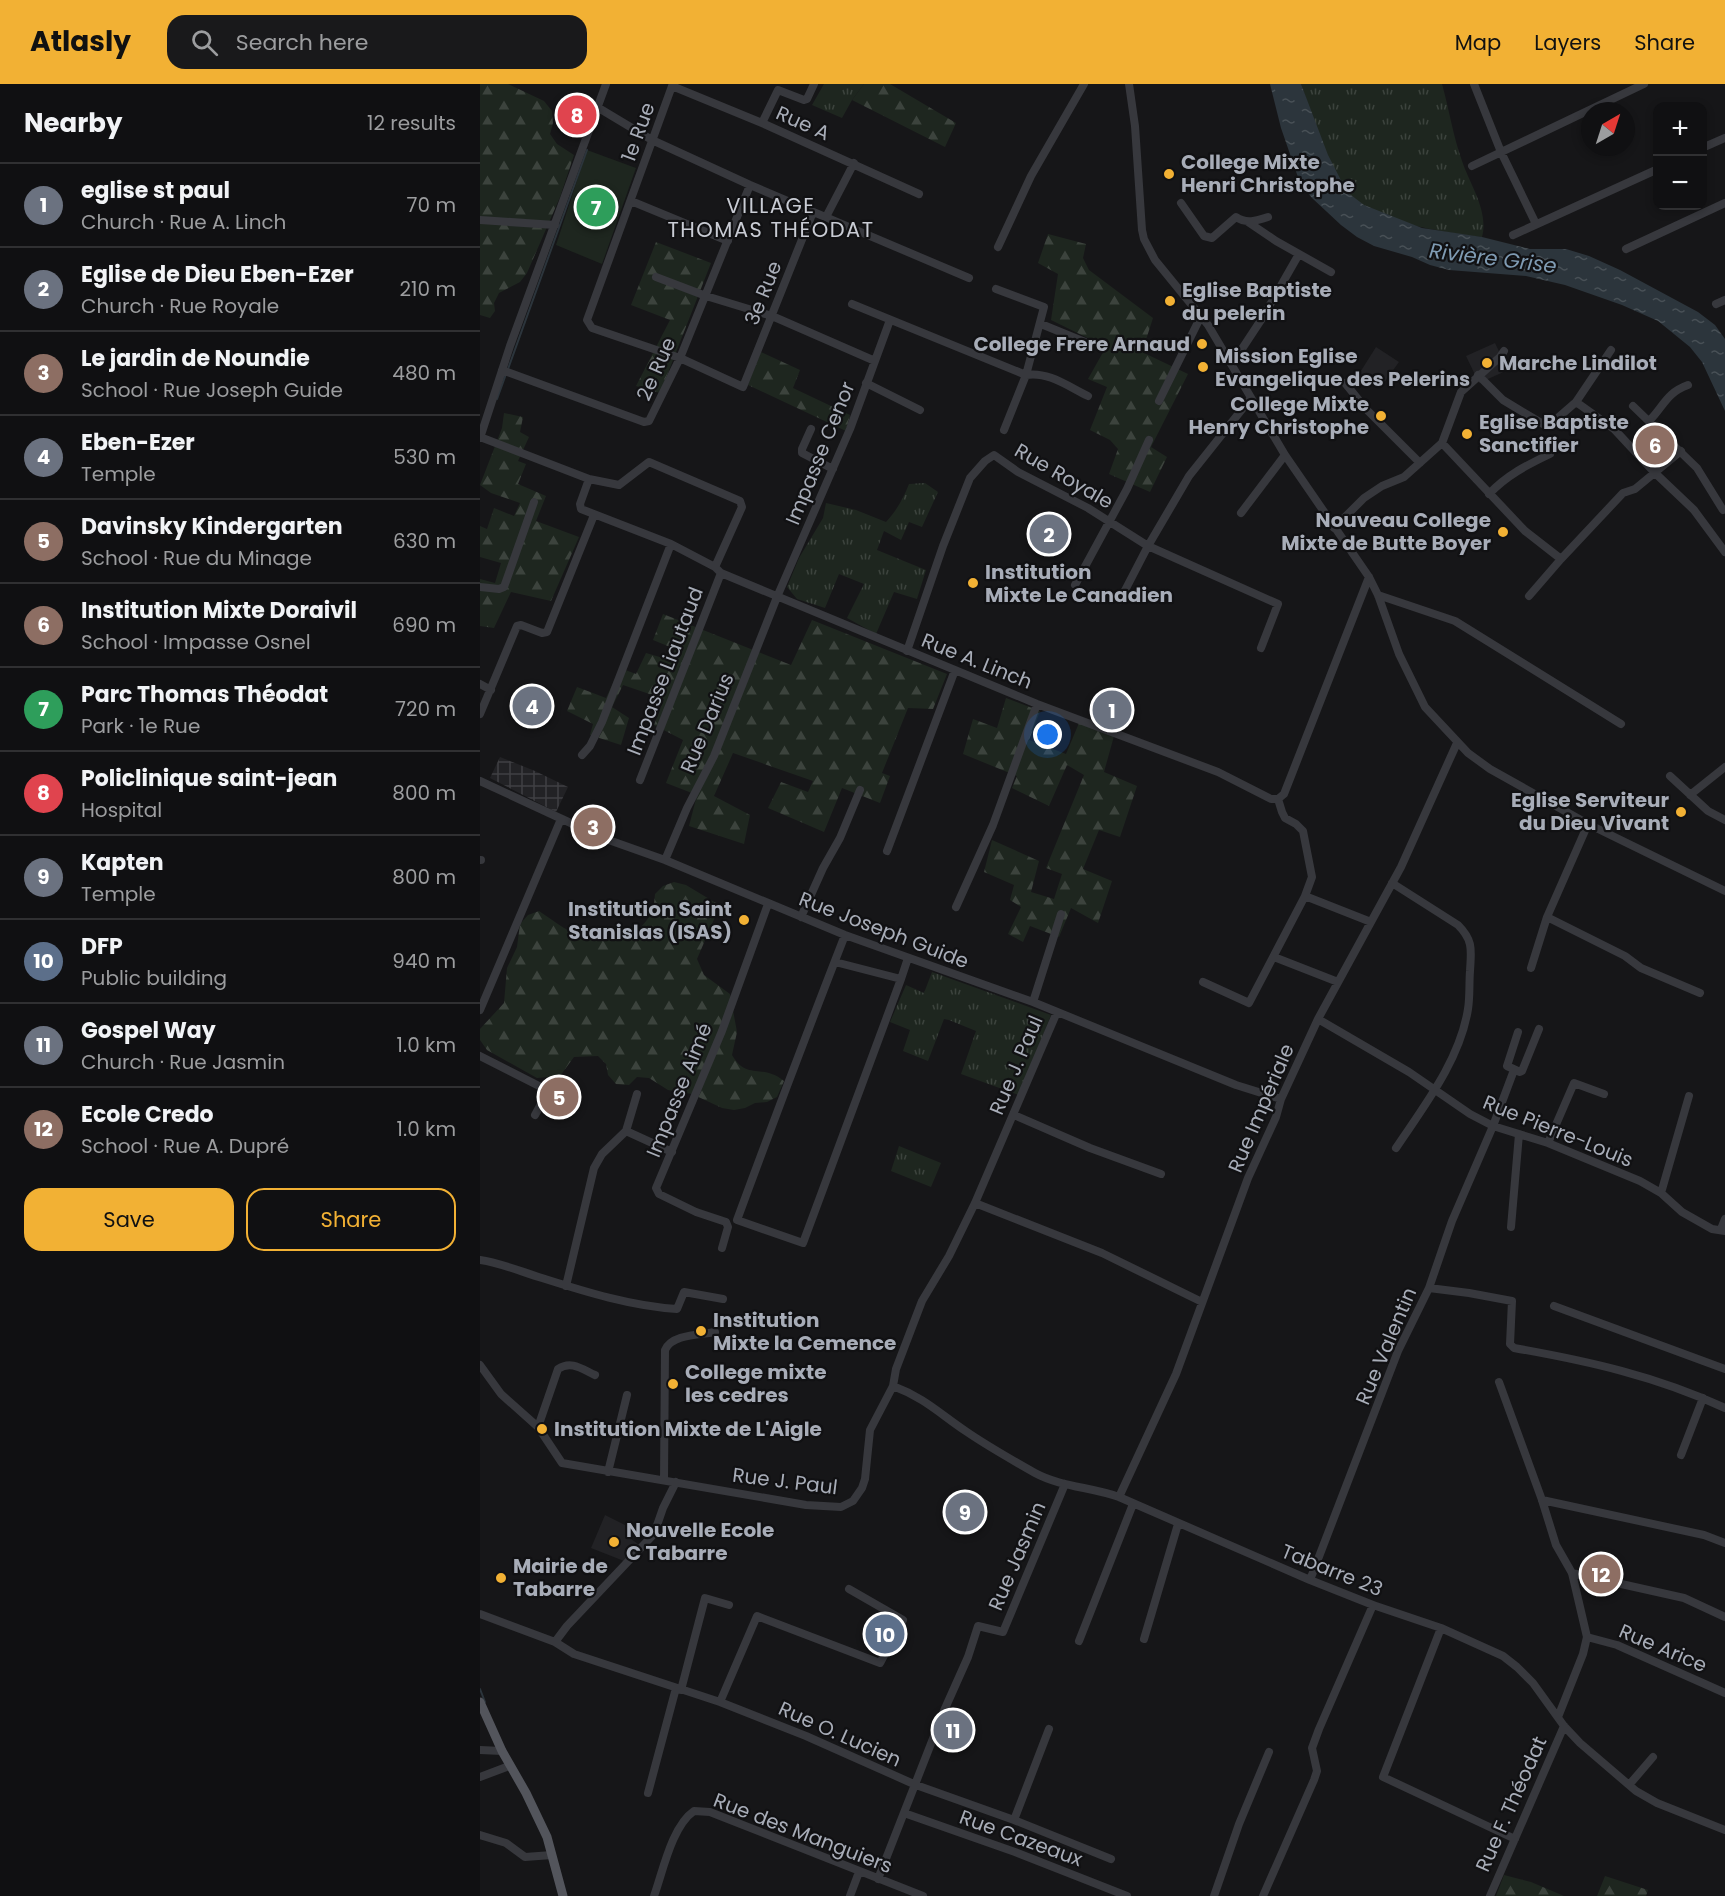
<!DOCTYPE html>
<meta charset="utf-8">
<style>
body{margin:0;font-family:Poppins,sans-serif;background:#19191b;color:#f1f3f6}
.controls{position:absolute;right:18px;top:18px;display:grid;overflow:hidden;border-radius:12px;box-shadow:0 3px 9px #0003}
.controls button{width:54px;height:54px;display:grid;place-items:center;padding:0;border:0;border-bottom:2px solid #303032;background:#101012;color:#f1f3f6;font:30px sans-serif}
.compass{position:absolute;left:1101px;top:18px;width:54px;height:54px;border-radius:50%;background:#101012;box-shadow:0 3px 9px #0003;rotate:39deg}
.you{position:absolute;left:568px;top:651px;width:21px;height:21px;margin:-15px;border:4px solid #fff;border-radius:50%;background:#1a73e8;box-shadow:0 0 0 9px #1a73e833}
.badge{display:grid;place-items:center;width:39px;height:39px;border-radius:50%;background:#f2b134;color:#fff;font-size:20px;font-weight:700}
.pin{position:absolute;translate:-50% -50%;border:3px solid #fff;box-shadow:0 2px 6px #0006}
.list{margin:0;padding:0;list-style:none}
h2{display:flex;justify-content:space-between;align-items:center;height:78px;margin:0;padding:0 24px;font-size:26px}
h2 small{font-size:20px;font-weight:400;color:#9c9d9f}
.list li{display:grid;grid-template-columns:39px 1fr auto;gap:18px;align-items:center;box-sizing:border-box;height:84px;padding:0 24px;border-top:2px solid #303032}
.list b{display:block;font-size:22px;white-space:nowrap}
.list p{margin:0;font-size:20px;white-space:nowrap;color:#9c9d9f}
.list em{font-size:20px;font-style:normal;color:#9c9d9f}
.actions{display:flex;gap:12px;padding:18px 24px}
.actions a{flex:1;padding:14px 0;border:2px solid #f2b134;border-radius:18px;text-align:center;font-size:21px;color:#f2b134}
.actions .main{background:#f2b134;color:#111}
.icon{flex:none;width:33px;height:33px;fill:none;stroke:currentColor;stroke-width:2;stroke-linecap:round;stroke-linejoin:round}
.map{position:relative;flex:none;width:1245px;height:1812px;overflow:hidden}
header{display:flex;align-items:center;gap:36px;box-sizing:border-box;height:84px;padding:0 30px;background:#f2b134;color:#111}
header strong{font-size:28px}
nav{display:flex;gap:33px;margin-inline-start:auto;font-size:21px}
.search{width:420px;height:54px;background:#19191b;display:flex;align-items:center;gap:15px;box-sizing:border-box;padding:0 21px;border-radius:18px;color:#9c9d9f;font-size:22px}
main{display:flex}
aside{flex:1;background:#101012}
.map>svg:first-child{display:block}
.built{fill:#222225}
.industrial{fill:url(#industrial-grid)}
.grass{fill:url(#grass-tufts)}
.forest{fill:url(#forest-firs)}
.park{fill:#1e261f}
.water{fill:url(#water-ripples)}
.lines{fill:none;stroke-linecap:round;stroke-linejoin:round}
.stream{stroke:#2c353c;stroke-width:2}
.minor{stroke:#37383d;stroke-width:8}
.major{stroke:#53555c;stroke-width:9}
.poi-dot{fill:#f2b134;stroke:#111113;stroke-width:2}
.labels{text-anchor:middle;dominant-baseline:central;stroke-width:4.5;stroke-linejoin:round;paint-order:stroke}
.street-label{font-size:20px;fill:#a8adb8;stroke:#111113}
.poi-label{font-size:20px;font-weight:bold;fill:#a8adb8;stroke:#111113;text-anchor:start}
.neighbourhood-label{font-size:21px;letter-spacing:1.5px;fill:#c9ccd4;stroke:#111113}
.water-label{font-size:21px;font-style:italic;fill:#7f9bb3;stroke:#111113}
</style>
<header>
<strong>Atlasly</strong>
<div class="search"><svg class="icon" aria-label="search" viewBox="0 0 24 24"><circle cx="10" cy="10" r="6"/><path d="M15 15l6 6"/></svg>Search here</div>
<nav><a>Map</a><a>Layers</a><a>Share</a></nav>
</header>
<main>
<aside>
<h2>Nearby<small>12 results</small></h2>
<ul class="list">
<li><span class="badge" style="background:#6b7280">1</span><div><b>eglise st paul</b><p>Church · Rue A. Linch</p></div><em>70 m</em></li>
<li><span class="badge" style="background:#6b7280">2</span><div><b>Eglise de Dieu Eben-Ezer</b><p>Church · Rue Royale</p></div><em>210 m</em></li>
<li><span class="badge" style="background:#8d6e63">3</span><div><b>Le jardin de Noundie</b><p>School · Rue Joseph Guide</p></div><em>480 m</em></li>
<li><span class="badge" style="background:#6b7280">4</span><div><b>Eben-Ezer</b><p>Temple</p></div><em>530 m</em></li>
<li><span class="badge" style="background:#8d6e63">5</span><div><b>Davinsky Kindergarten</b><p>School · Rue du Minage</p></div><em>630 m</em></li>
<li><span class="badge" style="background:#8d6e63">6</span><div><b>Institution Mixte Doraivil</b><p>School · Impasse Osnel</p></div><em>690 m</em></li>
<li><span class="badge" style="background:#2e9e5b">7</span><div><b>Parc Thomas Théodat</b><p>Park · 1e Rue</p></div><em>720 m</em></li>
<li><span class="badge" style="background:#e0444e">8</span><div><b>Policlinique saint-jean</b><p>Hospital</p></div><em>800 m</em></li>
<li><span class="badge" style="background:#6b7280">9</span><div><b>Kapten</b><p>Temple</p></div><em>800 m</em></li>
<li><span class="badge" style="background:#5c6f8a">10</span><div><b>DFP</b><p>Public building</p></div><em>940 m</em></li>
<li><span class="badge" style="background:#6b7280">11</span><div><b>Gospel Way</b><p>Church · Rue Jasmin</p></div><em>1.0 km</em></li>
<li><span class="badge" style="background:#8d6e63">12</span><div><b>Ecole Credo</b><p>School · Rue A. Dupré</p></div><em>1.0 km</em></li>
</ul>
<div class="actions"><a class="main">Save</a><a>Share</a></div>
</aside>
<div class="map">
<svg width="1245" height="1812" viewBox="0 0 1245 1812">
<defs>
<pattern id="industrial-grid" width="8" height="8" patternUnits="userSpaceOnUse" patternTransform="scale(1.5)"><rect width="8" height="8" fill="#222225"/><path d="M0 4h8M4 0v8" fill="none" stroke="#3f3f43"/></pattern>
<pattern id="grass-tufts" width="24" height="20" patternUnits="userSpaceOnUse" patternTransform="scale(1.5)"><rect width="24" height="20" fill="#1e261f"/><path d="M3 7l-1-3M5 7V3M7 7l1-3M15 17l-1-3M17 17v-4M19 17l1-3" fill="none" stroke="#3c433d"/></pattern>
<pattern id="forest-firs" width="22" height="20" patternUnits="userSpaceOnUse" patternTransform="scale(1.5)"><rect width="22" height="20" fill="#1e261f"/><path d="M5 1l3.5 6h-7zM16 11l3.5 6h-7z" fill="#3c433d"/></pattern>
<pattern id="water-ripples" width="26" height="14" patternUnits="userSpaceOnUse" patternTransform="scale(1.5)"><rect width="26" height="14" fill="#2c353c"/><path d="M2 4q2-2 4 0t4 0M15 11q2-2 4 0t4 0" fill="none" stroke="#485056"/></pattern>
</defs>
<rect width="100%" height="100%" fill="#161618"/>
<!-- built -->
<path class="built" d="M1015,259L1028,286L999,299L986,272Z
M896,263L919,278L901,303L879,290Z
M125,1431L149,1443L147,1452L162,1463L149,1479L111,1464Z"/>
<!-- industrial -->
<path class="industrial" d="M20,673L55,687L88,703L76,728L10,694Z"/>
<!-- grass -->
<path class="grass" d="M344,0H384L372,16L362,34L332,21Z
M821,0H962C969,25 973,52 982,77C990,101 1009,127 1002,153C966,148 887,139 866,106C846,76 833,34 821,0Z
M445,399L458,408L442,443L429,438L421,456L404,447L397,466L446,486L437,515L414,508L396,550L367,534L384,500L359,490L345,524L317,515L307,503L319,474L343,434L346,419L376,426L406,438C417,426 423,415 429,400Z
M452,888L571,931L539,1011L481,990L496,947L469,936L464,935L448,977L423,967L430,946L410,938L426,901L444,909Z
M419,1062L461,1079L451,1103L411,1087Z"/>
<!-- forest -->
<path class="forest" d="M0,0H28L64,17L72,27L73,39L70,50L77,60L94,71L80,113L47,189L40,198L19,209L14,219L15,227L10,234L0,231Z
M384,0H410L476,39L465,63L372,16Z
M568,150L606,160L603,174L609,186L673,234L662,268L708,290L671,363L687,373L670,408L629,390L638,365L630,356L610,346L627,303L608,295L626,263L571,236L578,190L558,179Z
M176,158L231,179L180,309L156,302L190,236L151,221Z
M281,268L320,286L313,304L370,331L366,347L268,301Z
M24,329L43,333L40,348L49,353L38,377L46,380L38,400L66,412L56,437L99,453L71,517L31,508L14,544L0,542V495L15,499L21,479L0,473V442L7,445L14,424L34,432L40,419L11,409L0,401L22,344Z
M183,530L311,581L332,536L467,590L453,625L428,624L402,689L410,692L400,719L362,704L344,748L288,724L301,698L328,708L333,697L253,669L234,712L270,731L264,760L209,742L217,711L186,699L203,656L174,641L184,615L143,601L132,623L149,634L141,661L110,651L113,640L87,627L97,603L126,614L140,584L156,590L166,569L190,576L195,565L173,556Z
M526,614L560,627L549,656L586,670L599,639L634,652L624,688L657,702L640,753L619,746L603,785L632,797L618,839L591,824L579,853L550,842L543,858L528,850L541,823L530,816L534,801L504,788L512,756L559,777L551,808L574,815L582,790L566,784L604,691L587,681L569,722L532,704L537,692L483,670L493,635L517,644Z
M194,798L206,801L236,819L238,826L217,875L224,891L250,910L257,948L252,971C267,997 282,979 304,997L297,1013L287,1018L275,1019L265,1024L254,1026L242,1024L212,1010L188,1006L169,994L157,993L149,1001L136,1000L128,991L126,980L118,972L94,973L80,992L57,994L7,966L0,956V945L24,919L27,884L37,863L40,840L48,831L59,827C77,839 90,851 112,854L120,845C133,843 142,842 154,849C168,838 174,828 175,810L183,802Z
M1024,1791L1051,1798L1084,1812H1016Z
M1125,1792L1168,1806L1166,1812H1117Z"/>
<!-- park -->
<path class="park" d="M107,66L156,84L122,180L76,161Z"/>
<!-- water -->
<path class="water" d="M790,0H821L848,71L867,108L884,121L942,144L1002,153L1050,165H1086L1109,172L1140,186L1218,228L1235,241L1245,255V327L1222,278L1210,263L1178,237L1142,221L1085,201L1046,192L969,186L950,181L932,173L894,162L877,153L861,141L832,114L820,99L801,44Z"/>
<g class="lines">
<!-- stream -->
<path class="stream" d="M28,285L107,66
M17,315L26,290
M0,1605L5,1618"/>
<!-- minor -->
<path class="minor" d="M649,0L655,42L662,146L664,155L675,176L728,241L805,371L889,493L898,511L919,570L945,623L988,669L1010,685L1108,740L1245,807
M994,0L1021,68L1056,140
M117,23L172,56L270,101L489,194
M282,39L298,6L324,16L327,15L334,0
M1222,64L1245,54
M992,82L1164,0
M151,117L248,157
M701,119L724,152L732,154L756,133C766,140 776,137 788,133
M333,128L263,303L200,274L112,244L107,236L192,2L282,39L439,110
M346,133L374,79
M0,136L75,141
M768,138L796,157L851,188
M1033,151L1178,85
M518,163L551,92L604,0
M1146,165L1245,119
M176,193L226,212L292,232L395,277
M516,205L564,223L546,291C568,287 589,303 608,312
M372,220L546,291L524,346
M1236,220L1245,216
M561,240L605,258
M752,280L783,233L819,170
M22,286L164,338L169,337L200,274L270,101
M998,291L1023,316L1063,340L1073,338L1096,318L1134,345L1174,388L1214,426L1245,468
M386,299L440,326
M865,299L886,325L940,379
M679,317L721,232
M1096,318L1131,266
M1153,322L1217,384L1243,426
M1169,337C1184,322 1186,309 1208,301
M331,345L322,365V369L353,385
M0,353L109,395L100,420L101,425L191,460L235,483L241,489L557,620L738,688L791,715H798L804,710L889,493
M0,354L30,262L126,0
M962,359L1045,447L1081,475
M109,395L139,401L169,378L260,417L262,423L235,483
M1009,410C1027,391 1047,381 1070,370
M761,429L805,371
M854,444L884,414L902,402L924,393L962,359L981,308L1020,273L1024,267
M595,501L647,405L669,356
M0,503L19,505L24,503L54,418
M898,511L975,537L1141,640
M1049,512L1081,475L1143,409L1155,405L1201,367
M640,516L668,462L798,520L781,564
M427,567L463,462L490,394L505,377L514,371L538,388L608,424L668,462L709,392L771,314
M0,600L11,606
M0,630L37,542L41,541L62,549L67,548L114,431
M102,671L110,662L122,638L191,460
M1190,692L1228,727L1245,736
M160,696L241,489
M0,697L123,754L185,776L365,851L553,918L756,1001L801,1015
M1210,711L1245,683
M798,715L802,728L805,734L816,740L823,747L832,793L825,812
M407,767L475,586
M0,776H1
M185,776L207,724L234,672L297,513L370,345L410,236
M912,799L978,841C994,857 991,867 990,887C989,900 990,913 988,925C980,976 944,1022 916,1064
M476,823L513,741L557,620
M321,833L343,784L360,754L380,706
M1067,833L1145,872L1161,884L1220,909
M794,873L858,898
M355,878L421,895L323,1159L257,1136C292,1041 328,946 365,851
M1051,884L1067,833L1108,740
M421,895L428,874
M723,898L769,919L825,812L891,838
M553,918L581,830
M0,926L81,735
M838,935L929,988L990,1030L1013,1042L1068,1059L1160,1097L1181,1109L1202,1128L1232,1145L1245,1147
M1038,948L1027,982L1040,988L1042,987L1059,945
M0,972L65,1005L66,1011L55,1031
M534,1031L610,1064L681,1090
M146,1047L157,1010
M1068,1059L1094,999L1124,1010
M1181,1109L1209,1012
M495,1119L622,1169L722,1218
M1031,1143L1039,1050
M1241,1145L1245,1135
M242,1164L248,1143L246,1138L216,1128L179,1110L176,1104L242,947L288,820
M0,1176C21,1179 42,1188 62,1194C106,1208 151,1222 197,1225L204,1208L243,1215
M86,1202L114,1084L122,1070L146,1047L192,1068
M949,1204L989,1209L1032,1217L1030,1260L1034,1264C1108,1277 1176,1292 1245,1324
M1074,1222L1245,1285
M0,1281L21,1310L58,1343L82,1379L326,1421L361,1423L373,1417L382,1404L385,1395L390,1346L413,1302L416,1285L442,1217L469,1172L495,1119L577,928
M1019,1298L1062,1416L1076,1461L1092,1489L1107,1553L1103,1570L1078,1633
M413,1302C445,1314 460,1330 487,1348C509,1363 532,1376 555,1389C581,1403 611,1403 639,1413L830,1496L893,1521L961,1544L1023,1572L1037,1583L1053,1599L1084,1642L1100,1659L1156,1707L1177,1719L1245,1746
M58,1343L78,1285C91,1276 102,1285 115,1291
M1201,1371L1223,1314
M128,1388L147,1311
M184,1396L185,1266C192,1250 220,1251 235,1248
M639,1413L696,1290L768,1094L796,1033L801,1015L838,935L921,783L977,659
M1062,1416L1224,1451L1245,1459
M1092,1489L1204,1514L1245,1533
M830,1496L918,1267L949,1204L972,1137L1013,1042L1034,986
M0,1530L75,1558L94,1570L240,1618L326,1652L436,1701L534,1736L631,1775
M961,1544L903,1693L1035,1755
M1107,1553L1137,1561L1245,1609
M664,1555L698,1440
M599,1557L653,1420
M75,1558L87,1542L174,1450L183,1424L196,1398
M201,1606L225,1514L249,1521
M240,1618L277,1532L400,1579L423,1536L369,1505
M0,1666L22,1667
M0,1693L29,1682
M1149,1701L1173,1673
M168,1709L196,1604
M424,1729L535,1768L647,1812
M534,1736L569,1645
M0,1751L26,1759L45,1773L72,1771
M398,1795L463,1629L488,1573L498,1542L523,1548L585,1400
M174,1812C183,1787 192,1742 214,1727L230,1728L443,1812
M370,1812L379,1788
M734,1812L759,1740L789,1668
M783,1812L834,1696L837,1687L832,1664L839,1645L893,1521
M1010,1812L1084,1642"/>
<!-- major -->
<path class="major" d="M0,1618L22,1667L46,1709L67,1753L83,1812"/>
</g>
<!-- markers -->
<g class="poi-dot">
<circle cx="689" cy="90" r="6"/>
<circle cx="690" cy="217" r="6"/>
<circle cx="722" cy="260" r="6"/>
<circle cx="1007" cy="279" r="6"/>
<circle cx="723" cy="283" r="6"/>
<circle cx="901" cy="332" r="6"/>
<circle cx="987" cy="350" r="6"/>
<circle cx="1023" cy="448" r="6"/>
<circle cx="493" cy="499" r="6"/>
<circle cx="1201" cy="728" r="6"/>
<circle cx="264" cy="836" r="6"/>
<circle cx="221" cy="1247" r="6"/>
<circle cx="193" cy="1300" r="6"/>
<circle cx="62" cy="1345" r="6"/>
<circle cx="134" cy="1458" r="6"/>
<circle cx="21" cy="1494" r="6"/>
</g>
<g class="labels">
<!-- street labels -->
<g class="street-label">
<text transform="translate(323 39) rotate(24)">Rue A</text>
<text transform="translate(158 48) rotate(-70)">1e Rue</text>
<text transform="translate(283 209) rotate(-68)">3e Rue</text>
<text transform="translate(176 285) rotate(-66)">2e Rue</text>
<text transform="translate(340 369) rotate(-68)">Impasse Cenor</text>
<text transform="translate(584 392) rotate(30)">Rue Royale</text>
<text transform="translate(497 577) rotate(22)">Rue A. Linch</text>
<text transform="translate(185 587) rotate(-69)">Impasse Liautaud</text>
<text transform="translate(227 639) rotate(-67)">Rue Darius</text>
<text transform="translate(404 846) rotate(21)">Rue Joseph Guide</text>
<text transform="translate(536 981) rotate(-67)">Rue J. Paul</text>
<text transform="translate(199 1006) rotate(-68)">Impasse Aimé</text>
<text transform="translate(781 1024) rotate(-67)">Rue Impériale</text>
<text transform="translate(1078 1047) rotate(22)">Rue Pierre-Louis</text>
<text transform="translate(906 1262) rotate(-67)">Rue Valentin</text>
<text transform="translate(305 1397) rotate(7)">Rue J. Paul</text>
<text transform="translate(537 1472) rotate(-67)">Rue Jasmin</text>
<text transform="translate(852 1486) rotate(22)">Tabarre 23</text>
<text transform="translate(1183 1564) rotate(23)">Rue Arice</text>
<text transform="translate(360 1650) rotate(24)">Rue O. Lucien</text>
<text transform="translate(1031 1720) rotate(-66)">Rue F. Théodat</text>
<text transform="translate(323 1749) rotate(21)">Rue des Manguiers</text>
<text transform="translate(541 1754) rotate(20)">Rue Cazeaux</text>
</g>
<!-- poi labels -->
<g class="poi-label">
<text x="701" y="78">College Mixte<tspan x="701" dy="23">Henri Christophe</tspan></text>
<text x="702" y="206">Eglise Baptiste<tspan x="702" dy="23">du pelerin</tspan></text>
<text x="710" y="260" text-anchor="end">College Frere Arnaud</text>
<text x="735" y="272">Mission Eglise<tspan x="735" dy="23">Evangelique des Pelerins</tspan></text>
<text x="1019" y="279">Marche Lindilot</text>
<text x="889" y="320" text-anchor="end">College Mixte<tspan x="889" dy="23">Henry Christophe</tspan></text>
<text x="999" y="338">Eglise Baptiste<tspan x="999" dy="23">Sanctifier</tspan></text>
<text x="1011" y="436" text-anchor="end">Nouveau College<tspan x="1011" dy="23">Mixte de Butte Boyer</tspan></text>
<text x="505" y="488">Institution<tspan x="505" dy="23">Mixte Le Canadien</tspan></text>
<text x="1189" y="716" text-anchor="end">Eglise Serviteur<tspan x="1189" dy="23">du Dieu Vivant</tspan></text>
<text x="252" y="825" text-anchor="end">Institution Saint<tspan x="252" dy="23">Stanislas (ISAS)</tspan></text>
<text x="233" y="1236">Institution<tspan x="233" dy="23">Mixte la Cemence</tspan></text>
<text x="205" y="1288">College mixte<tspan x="205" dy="23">les cedres</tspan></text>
<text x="74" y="1345">Institution Mixte de L'Aigle</text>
<text x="146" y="1446">Nouvelle Ecole<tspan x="146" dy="23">C Tabarre</tspan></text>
<text x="33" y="1482">Mairie de<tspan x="33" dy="23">Tabarre</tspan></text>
</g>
<!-- neighbourhood labels -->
<g class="neighbourhood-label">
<text x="291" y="121">VILLAGE<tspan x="291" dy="24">THOMAS THÉODAT</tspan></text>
</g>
<!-- water labels -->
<g class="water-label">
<text transform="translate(1013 174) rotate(7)">Rivière Grise</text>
</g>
</g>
</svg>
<div class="controls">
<button>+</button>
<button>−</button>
</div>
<svg class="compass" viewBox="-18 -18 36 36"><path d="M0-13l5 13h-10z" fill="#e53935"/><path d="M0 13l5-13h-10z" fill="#9c9d9f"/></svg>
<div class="you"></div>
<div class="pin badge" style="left:632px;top:626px;background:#6b7280">1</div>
<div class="pin badge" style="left:569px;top:450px;background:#6b7280">2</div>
<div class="pin badge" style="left:113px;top:743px;background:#8d6e63">3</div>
<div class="pin badge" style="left:52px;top:622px;background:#6b7280">4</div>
<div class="pin badge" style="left:79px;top:1013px;background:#8d6e63">5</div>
<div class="pin badge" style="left:1175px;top:361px;background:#8d6e63">6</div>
<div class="pin badge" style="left:116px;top:123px;background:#2e9e5b">7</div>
<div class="pin badge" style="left:97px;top:31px;background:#e0444e">8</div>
<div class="pin badge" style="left:485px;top:1428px;background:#6b7280">9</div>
<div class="pin badge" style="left:405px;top:1550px;background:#5c6f8a">10</div>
<div class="pin badge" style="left:473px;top:1646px;background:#6b7280">11</div>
<div class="pin badge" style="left:1121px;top:1490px;background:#8d6e63">12</div>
</div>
</main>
